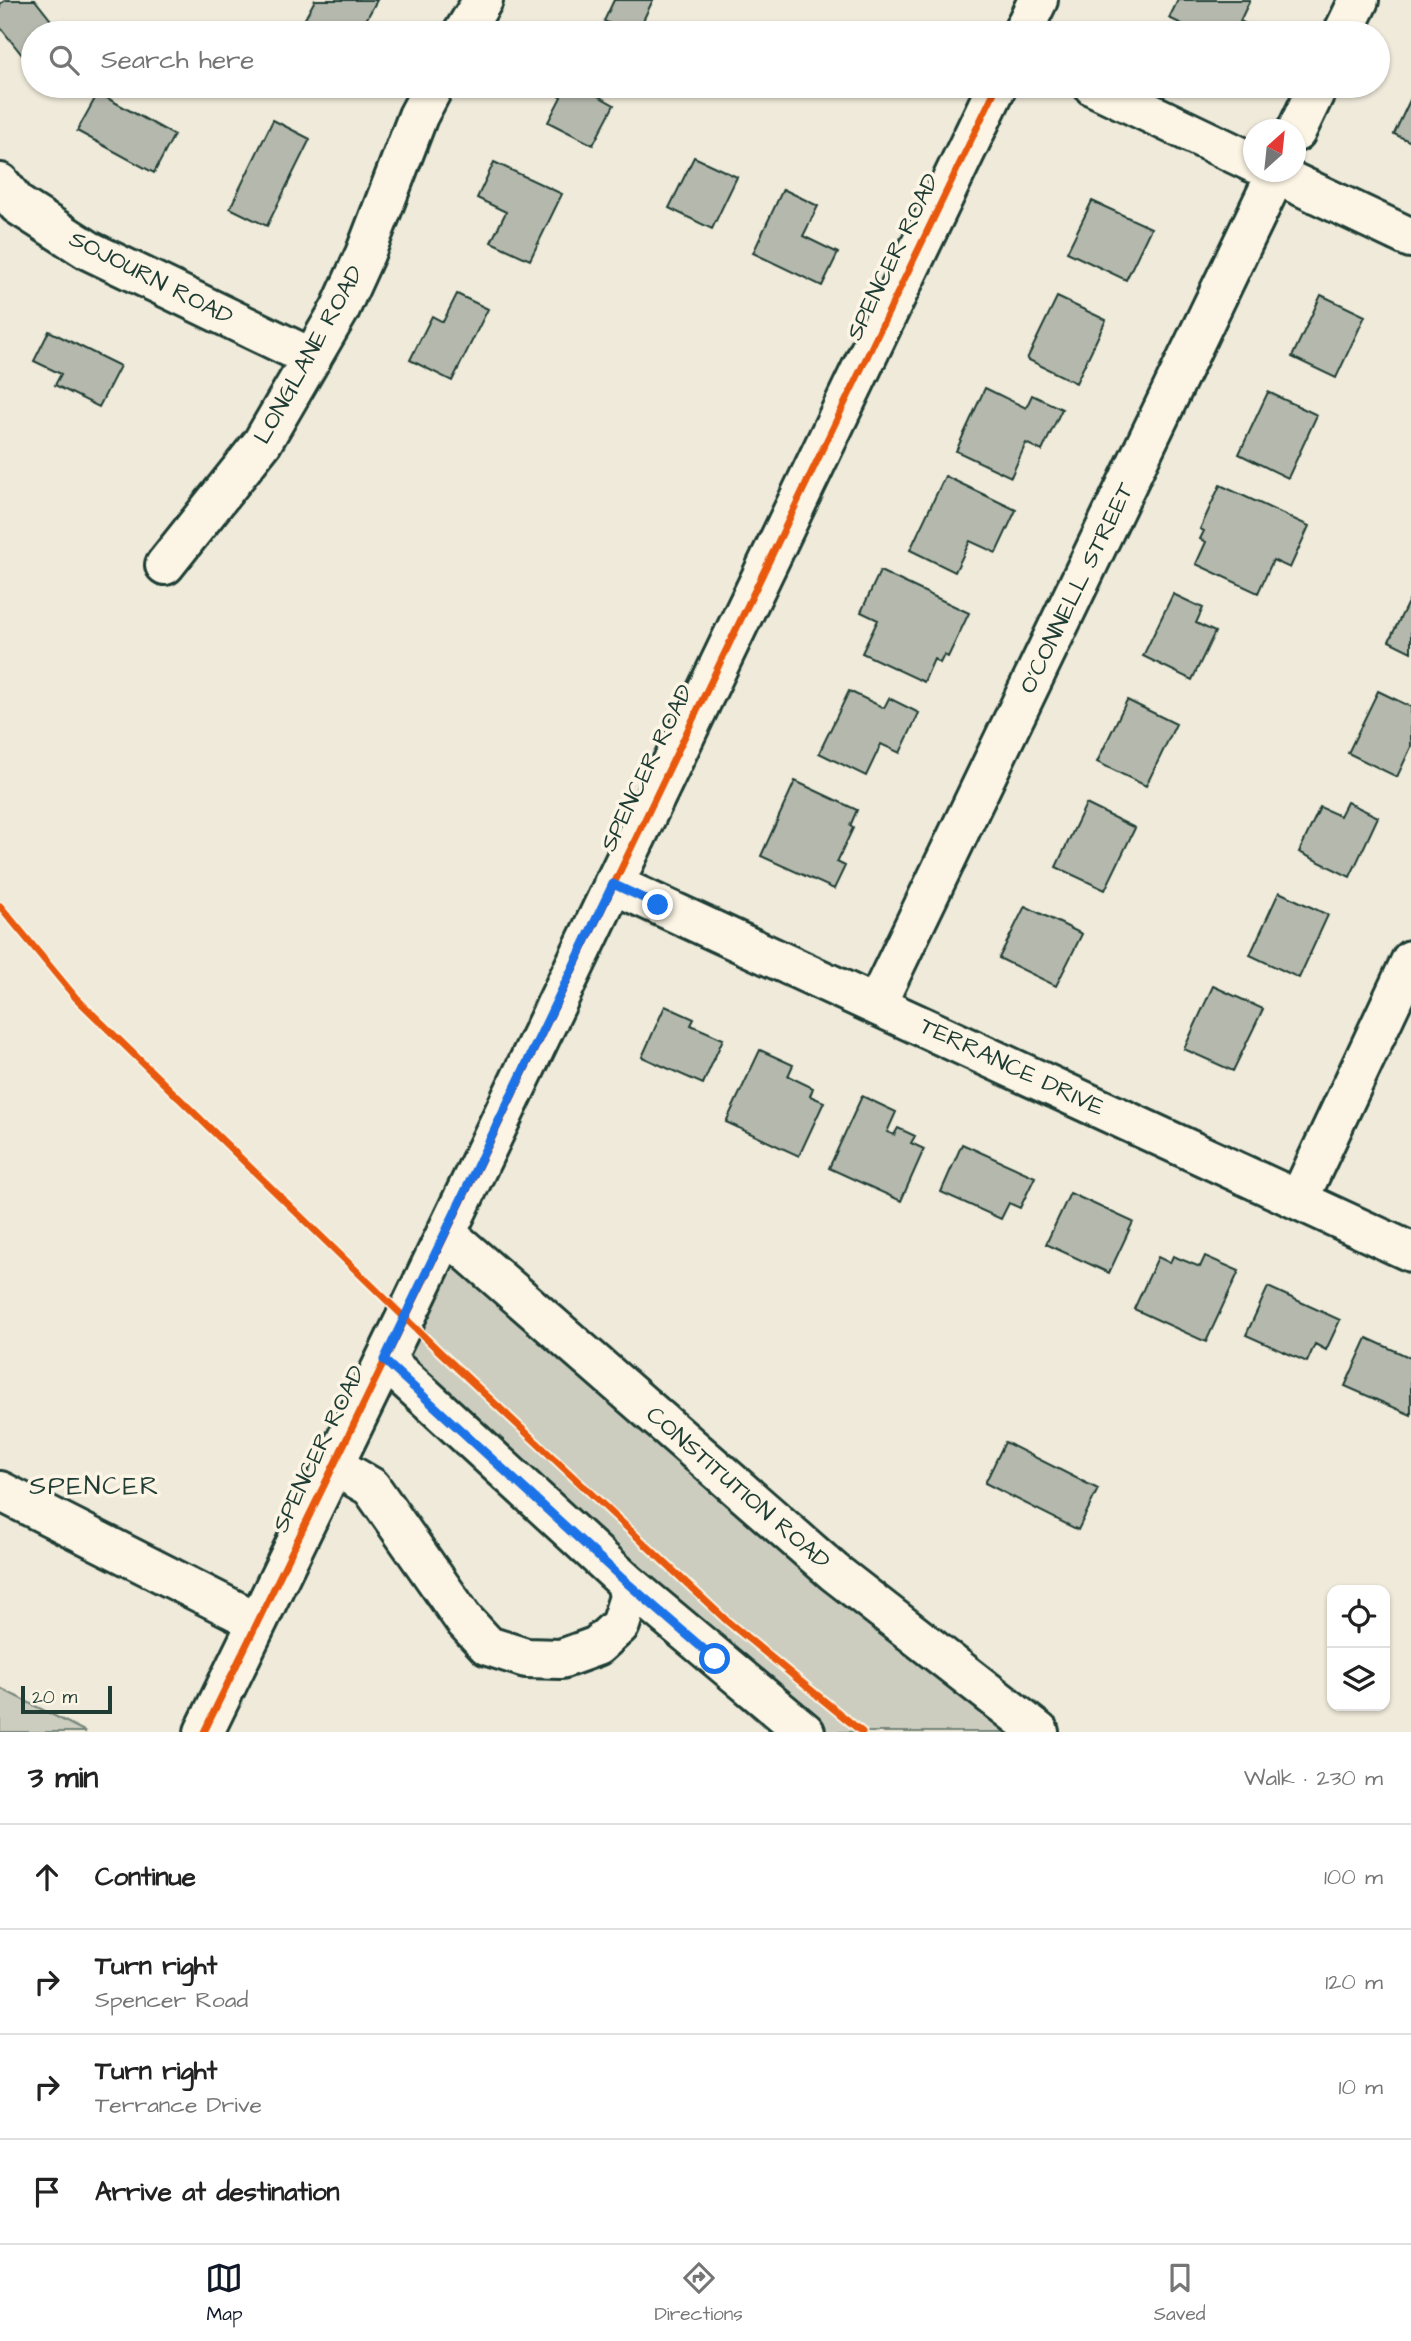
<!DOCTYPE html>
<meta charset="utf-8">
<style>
body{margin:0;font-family:"Architects Daughter",sans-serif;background:#f2f2f2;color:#222}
.controls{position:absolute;right:21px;bottom:21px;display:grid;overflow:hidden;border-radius:14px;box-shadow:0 2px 5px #0004}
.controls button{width:63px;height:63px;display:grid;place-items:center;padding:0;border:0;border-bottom:2px solid #e0e0e0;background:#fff;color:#222;font:35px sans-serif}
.compass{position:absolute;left:1243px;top:119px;width:63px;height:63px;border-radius:50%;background:#fff;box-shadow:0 2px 5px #0004;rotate:27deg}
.scale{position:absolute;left:21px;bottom:18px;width:91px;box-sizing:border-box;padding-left:7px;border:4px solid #1f3d34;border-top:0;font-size:19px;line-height:24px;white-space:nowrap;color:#1f3d34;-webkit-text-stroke:5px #fcf5e5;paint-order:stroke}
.stop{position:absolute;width:21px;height:21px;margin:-16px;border:5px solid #1a73e8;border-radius:50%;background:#fff}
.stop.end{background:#1a73e8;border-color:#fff;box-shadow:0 2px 7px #0008}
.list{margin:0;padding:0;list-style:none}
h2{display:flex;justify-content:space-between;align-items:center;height:91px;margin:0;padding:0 28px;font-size:30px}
h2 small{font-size:23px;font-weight:400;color:#767676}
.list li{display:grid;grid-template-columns:46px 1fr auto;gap:21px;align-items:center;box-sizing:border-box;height:105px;padding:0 28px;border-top:2px solid #e0e0e0}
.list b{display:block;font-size:26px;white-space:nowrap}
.list p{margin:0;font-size:23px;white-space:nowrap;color:#767676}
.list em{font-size:23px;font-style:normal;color:#767676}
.icon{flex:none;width:38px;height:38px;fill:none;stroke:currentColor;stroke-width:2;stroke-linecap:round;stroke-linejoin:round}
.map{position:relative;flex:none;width:1411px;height:1732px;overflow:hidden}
.search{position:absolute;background:#fff;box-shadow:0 2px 5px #0004;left:21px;right:21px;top:21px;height:77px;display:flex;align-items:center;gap:18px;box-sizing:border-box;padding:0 24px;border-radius:38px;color:#767676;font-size:26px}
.sheet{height:511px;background:#fff}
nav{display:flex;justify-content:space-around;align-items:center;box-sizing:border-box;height:98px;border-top:2px solid #e0e0e0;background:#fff;font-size:19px;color:#767676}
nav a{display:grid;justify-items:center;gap:4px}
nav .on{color:#111827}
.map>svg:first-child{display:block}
.green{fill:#cccdbf;stroke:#76857a;stroke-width:2}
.building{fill:#b5b9ad;stroke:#1f3d34;stroke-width:2}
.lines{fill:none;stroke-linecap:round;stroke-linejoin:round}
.minor-casing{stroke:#1f3d34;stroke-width:44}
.minor{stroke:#fcf5e5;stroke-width:38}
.cycleway-casing{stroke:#fcf5e5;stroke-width:11}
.cycleway{stroke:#e8590c;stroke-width:7}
.route{stroke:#1a73e8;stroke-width:9}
.labels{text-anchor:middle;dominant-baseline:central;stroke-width:7;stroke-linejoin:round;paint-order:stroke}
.street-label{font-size:24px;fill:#1f3d34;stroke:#fcf5e5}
.neighbourhood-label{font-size:26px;letter-spacing:2px;fill:#1f3d34;stroke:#fcf5e5}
</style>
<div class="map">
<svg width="1411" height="1732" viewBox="0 0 1411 1732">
<rect width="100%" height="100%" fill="#efeada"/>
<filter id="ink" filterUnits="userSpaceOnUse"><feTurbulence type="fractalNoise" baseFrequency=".0143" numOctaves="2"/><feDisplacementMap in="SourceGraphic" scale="14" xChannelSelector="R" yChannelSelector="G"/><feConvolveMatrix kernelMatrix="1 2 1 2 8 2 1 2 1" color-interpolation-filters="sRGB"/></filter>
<g filter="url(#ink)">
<!-- green -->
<path class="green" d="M460,1234L845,1571L1056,1732H770L368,1373Z
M0,1688L86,1732H0Z"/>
<!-- building -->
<path class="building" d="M6,0H35L61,33H33V60L30,56L26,60L0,27V4Z
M315,0H377L359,33H314L301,26Z
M614,0H653L637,33H628L604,21Z
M1178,0H1250L1240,21L1248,25L1244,33H1201L1169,18Z
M540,86H580L614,105L593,145L548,122L561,97Z
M98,93L174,135L154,173L77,131Z
M1411,98V142L1394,134Z
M273,120L310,139L267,226L230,208Z
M694,157L737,177L712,229L669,208Z
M494,162L562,194L530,260L491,242L506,212L477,198Z
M783,189L818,206L803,236L838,253L822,286L753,253Z
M1092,201L1151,228L1126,280L1067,252Z
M457,294L488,309L452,381L410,360L432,316L443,322Z
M1321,295L1365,316L1336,378L1292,357Z
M1057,297L1106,320L1076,383L1027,359Z
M49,331L120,366L99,407L55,385L61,374L34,361Z
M985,388L1026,408L1032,395L1062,409L1042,451L1026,443L1011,477L956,451Z
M1268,392L1317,415L1288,478L1239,454Z
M945,476L1016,510L996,553L970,541L955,572L910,550Z
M1220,485L1309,526L1290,568L1273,560L1258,593L1196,564L1206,542L1200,539L1204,531L1200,529Z
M880,571L969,613L948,657L944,655L940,663L934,659L924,682L862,653L878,620L861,612Z
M1173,594L1203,608L1196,623L1215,632L1192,680L1143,656Z
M1411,596V652L1389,641Z
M849,691L884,708L889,698L919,713L900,753L881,744L866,776L819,753Z
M1378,691L1411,707V747L1397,777L1348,753Z
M1127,700L1176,724L1146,786L1097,762Z
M795,781L857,810L850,826L853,828L837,862L845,866L834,889L761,856Z
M1347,802L1378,817L1350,877L1299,852L1320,807L1340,816Z
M1086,804L1135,828L1105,890L1056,867Z
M1279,892L1328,915L1299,978L1250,955Z
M1025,906L1082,934L1056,986L999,958Z
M1213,986L1263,1009L1233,1071L1184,1049Z
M665,1006L694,1019L691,1025L723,1039L703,1084L642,1057Z
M760,1050L793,1065L788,1076L813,1088L810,1096L824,1102L799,1156L726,1122Z
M862,1096L896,1112L887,1132L894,1135L898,1128L915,1136L911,1143L924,1149L901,1201L829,1168Z
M962,1144L1035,1177L1020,1208L1009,1203L1001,1219L941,1192Z
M1070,1193L1133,1222L1109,1273L1046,1244Z
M1173,1256L1200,1267L1205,1256L1239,1271L1206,1342L1134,1309L1158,1257L1170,1263Z
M1268,1287L1340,1320L1326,1350L1315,1344L1307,1362L1246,1335Z
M1367,1338L1411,1358V1415L1345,1386Z
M1005,1442L1098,1489L1078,1530L985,1483Z"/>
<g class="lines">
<defs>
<path id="minor" d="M463,33L483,0
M1022,33L1038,0
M1343,33L1359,0
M1093,86L1254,163
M1296,132L1318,86
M1271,172L1411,238
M0,183L18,205L88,250L312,358
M165,565L262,443L340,309L365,254L418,116L434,86
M613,884L1411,1252
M876,1005L1277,172
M1299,1199L1411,960
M446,1233L834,1572L1039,1732
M333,1465L371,1487L464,1620L488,1646L526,1658L561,1659L597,1646L620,1625L629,1597L626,1582L385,1360
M0,1491L256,1621
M626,1582L805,1732
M204,1732L405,1319L997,86"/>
</defs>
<!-- minor casing -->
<use href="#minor" class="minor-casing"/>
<!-- minor -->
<use href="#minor" class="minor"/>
<defs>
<path id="cycleway" d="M0,906L76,998L441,1353L727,1621L862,1732
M204,1732L405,1319L997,86"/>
</defs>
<!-- cycleway casing -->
<use href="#cycleway" class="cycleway-casing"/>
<!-- cycleway -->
<use href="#cycleway" class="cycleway"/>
</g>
</g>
<g class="lines" filter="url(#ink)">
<!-- route -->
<path class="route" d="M658,905L613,884L384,1360L626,1582L715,1659"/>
</g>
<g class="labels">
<!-- street labels -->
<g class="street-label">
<text transform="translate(893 257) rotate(-64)">SPENCER ROAD</text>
<text transform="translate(151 278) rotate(27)">SOJOURN ROAD</text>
<text transform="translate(309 355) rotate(-61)">LONGLANE ROAD</text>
<text transform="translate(1077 588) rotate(-64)">O'CONNELL STREET</text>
<text transform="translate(647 768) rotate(-64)">SPENCER ROAD</text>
<text transform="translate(1012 1067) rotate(25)">TERRANCE DRIVE</text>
<text transform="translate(319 1449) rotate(-64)">SPENCER ROAD</text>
<text transform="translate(738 1488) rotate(41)">CONSTITUTION ROAD</text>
</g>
<!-- neighbourhood labels -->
<g class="neighbourhood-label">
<text x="95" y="1486">SPENCER</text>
</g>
</g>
</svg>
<div class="controls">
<button><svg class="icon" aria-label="locate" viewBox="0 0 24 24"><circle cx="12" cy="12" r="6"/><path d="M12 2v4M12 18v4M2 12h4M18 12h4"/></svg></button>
<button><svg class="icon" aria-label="layers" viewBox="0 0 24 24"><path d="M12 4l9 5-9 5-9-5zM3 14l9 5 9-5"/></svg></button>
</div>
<svg class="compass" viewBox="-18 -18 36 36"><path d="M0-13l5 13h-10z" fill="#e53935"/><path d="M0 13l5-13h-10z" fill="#767676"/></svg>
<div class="scale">20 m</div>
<div class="stop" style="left:715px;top:1659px"></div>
<div class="stop end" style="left:658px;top:905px"></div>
<div class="search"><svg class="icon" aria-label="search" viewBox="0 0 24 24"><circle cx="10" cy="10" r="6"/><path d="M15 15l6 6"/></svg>Search here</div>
</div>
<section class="sheet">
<h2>3 min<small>Walk · 230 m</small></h2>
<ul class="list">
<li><svg class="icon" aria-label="ahead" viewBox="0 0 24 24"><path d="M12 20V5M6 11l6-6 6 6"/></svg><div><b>Continue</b></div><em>100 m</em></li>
<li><svg class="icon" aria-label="right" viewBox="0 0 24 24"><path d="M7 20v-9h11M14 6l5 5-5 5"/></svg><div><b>Turn right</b><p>Spencer Road</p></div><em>120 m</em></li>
<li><svg class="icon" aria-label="right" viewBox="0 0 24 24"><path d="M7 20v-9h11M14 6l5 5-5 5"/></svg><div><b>Turn right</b><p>Terrance Drive</p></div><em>10 m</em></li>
<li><svg class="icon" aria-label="arrive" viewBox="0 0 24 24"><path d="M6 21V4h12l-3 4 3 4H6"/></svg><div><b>Arrive at destination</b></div></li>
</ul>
</section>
<nav>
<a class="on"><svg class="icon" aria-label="map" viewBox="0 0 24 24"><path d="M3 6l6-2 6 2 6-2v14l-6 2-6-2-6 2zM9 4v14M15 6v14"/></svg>Map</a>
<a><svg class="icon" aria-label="directions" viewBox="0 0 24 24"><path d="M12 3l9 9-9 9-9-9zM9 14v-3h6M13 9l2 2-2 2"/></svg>Directions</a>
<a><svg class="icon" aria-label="saved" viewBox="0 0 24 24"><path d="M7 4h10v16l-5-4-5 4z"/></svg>Saved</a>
</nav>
